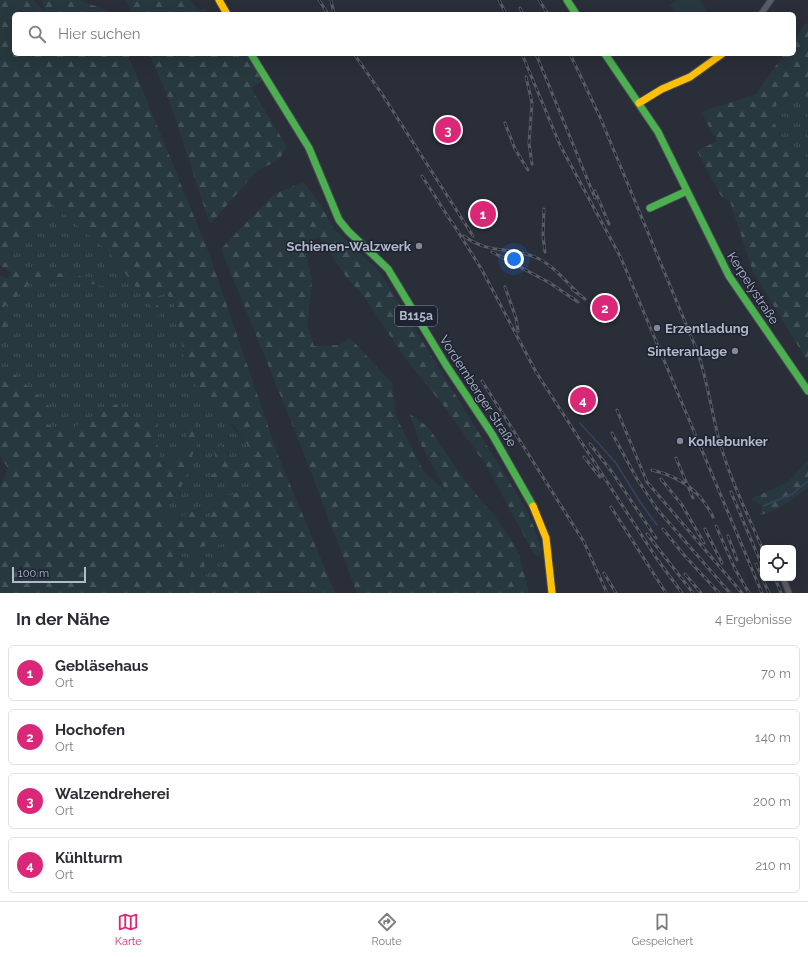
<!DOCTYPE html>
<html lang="de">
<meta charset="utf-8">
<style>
body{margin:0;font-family:Raleway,sans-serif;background:#f7f7f7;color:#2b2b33}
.controls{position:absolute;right:12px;bottom:12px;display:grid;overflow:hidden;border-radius:6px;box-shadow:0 4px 16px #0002}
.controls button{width:36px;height:36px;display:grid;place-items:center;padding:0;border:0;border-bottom:1px solid #e1e1e2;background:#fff;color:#2b2b33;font:20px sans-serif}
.scale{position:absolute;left:12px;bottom:10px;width:74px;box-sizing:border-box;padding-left:4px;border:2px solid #b4b9c9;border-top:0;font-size:11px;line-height:14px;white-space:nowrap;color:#b4b9c9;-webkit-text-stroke:3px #1d2333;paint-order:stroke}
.you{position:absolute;left:514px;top:259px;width:14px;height:14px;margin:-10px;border:3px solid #fff;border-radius:50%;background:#1a73e8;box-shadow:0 0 0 6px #1a73e833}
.badge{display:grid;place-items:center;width:26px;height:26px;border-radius:50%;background:#db2777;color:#fff;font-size:13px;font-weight:700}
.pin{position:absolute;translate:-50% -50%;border:2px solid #fff;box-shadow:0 1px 4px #0006}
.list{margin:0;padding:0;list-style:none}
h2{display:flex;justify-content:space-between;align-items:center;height:52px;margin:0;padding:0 16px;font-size:17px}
h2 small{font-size:13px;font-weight:400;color:#7c7c81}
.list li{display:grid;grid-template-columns:26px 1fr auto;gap:12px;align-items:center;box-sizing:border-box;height:56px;margin:0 8px 8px;padding:0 8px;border:1px solid #e1e1e2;border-radius:6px}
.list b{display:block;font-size:15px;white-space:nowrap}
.list p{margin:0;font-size:13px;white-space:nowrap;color:#7c7c81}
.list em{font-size:13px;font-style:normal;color:#7c7c81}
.icon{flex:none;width:22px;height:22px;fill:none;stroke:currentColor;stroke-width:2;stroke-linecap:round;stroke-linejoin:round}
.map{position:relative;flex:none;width:808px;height:593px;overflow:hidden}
.search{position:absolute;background:#fff;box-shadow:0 4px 16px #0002;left:12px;right:12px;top:12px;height:44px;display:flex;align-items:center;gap:10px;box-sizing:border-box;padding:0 14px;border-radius:6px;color:#7c7c81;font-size:15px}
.sheet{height:308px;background:#fff}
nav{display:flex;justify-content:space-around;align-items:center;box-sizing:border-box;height:56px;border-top:1px solid #e1e1e2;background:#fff;font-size:11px;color:#7c7c81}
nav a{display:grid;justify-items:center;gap:2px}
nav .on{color:#db2777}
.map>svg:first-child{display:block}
.grass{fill:url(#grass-tufts)}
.forest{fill:url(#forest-firs);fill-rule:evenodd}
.park{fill:#27383e}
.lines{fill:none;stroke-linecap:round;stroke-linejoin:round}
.stream{stroke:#374261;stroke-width:1.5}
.street-casing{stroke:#464951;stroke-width:7}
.fast-casing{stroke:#464951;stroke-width:9}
.slow-casing{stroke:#464951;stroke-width:9}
.street{stroke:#5a5d66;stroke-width:5}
.fast{stroke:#4caf50;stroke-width:7}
.slow{stroke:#ffc107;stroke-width:7}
.rail-casing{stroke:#595c64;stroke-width:3}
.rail{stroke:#1d2333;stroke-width:1.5;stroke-dasharray:4.5;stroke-linecap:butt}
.poi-dot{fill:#848896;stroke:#1d2333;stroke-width:1.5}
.labels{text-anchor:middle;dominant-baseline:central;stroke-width:3;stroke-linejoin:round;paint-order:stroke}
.shield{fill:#1d2333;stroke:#878c9c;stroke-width:1}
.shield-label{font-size:12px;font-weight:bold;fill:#b4b9c9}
.poi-label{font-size:13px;font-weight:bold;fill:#b4b9c9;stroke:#1d2333;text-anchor:end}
.street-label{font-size:13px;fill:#b4b9c9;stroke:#1d2333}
</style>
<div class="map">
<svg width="808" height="593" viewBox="0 0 808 593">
<defs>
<pattern id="grass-tufts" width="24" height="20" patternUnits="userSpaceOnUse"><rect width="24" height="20" fill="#27383e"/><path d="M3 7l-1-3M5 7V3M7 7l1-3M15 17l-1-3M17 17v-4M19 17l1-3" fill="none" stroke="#445359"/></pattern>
<pattern id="forest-firs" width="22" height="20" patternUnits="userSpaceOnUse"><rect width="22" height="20" fill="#27383e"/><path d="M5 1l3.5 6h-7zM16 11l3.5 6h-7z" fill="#445359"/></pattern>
</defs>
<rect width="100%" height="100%" fill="#2a2e38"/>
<!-- grass -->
<path class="grass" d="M789,94L808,96V160L781,138L767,111Z
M52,204L107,250L161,310L152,298L166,293L174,304L187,370L257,457L237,468L222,445L214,451L218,469L212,475L210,488L226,479L232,481L254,473L253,487L217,500L206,525L202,508L170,521L164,512L163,504L186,474L194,447L201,437L194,436L185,428L188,447L167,465L159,461L157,439L158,422L140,426L118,403L65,433L42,421L11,371L0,381V341H5L9,336L3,307L13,301L31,282L61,280L105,286L108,283L75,275L26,269L10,261L0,265V256L29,228L51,211Z
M213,532L226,533L233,546L226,560L207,580H190L176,550L223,544Z"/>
<!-- forest -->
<path class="forest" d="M0,0H33L45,12L41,0H79L111,12L112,14H14V54H128L210,256L279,458L335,593L267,591L265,593H0V486L8,468L0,456V381L11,371L49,406L42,421L64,433L118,403L140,425L158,422L157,439L159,461L167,465L188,447L185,428L195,420L194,436L201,437C189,455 188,482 174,498C171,500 166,502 163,504L164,512L170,521L202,508L207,524L217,500L253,487L254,473L231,481L226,479L209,488L212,475L218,469L214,451L222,445L237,468L256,457L236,429L199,391L187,370L174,304L166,293L153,298L161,310L160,318L107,250L52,204L51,211L29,228L0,256ZM214,532L226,533V543L233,546L226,560L207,580L203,558L195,557L190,579L176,550L223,544Z
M126,0H190L199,11L205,8L208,14H132Z
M808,23V96L789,94L768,111L781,138L808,160V362L753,272L730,201L721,196L697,151L717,141L701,112L756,94L784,54H794V40L805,24Z
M149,54H246L264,80L251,88L287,147L279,159L256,172L210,224L169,100Z
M304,182L320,204L334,229L379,271L528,512L542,548L540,557L534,554L488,468L443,405L405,358L362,294L347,278L319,237L304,244L312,281L307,325L314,346L340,345L350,338L392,383L396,417L424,472L446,491L419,441L410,414L428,427L468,485L495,516L518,551L529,593H357L299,441L221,249L274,194Z
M10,260L26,269L75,275L109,283L106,286L61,280L31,282L13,301L3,307L9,336L5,341H0V276L7,278L11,273L0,265Z
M808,460V488L781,507L759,516L763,506L750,499L787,483Z"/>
<!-- park -->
<path class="park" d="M677,0H700L710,14H677L670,5Z"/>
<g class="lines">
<!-- stream -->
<path class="stream" d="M580,423L616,463L640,502L657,525
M763,506L792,494L808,481"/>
<defs>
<path id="street" d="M761,14L771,0
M783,578L789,593"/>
<path id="fast" d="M567,0L576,14
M251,54L309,148L339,220L348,231L388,269L446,365L492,434L533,506
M605,54L658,132L729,276L808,391
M650,208L687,191"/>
<path id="slow" d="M219,0L227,14
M639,103L662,89L690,77L722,54
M533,506L546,538L552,593"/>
</defs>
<!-- street casing -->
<use href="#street" class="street-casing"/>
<!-- fast casing -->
<use href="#fast" class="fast-casing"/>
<!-- slow casing -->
<use href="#slow" class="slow-casing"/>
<!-- street -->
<use href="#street" class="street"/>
<!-- fast -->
<use href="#fast" class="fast"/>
<!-- slow -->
<use href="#slow" class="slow"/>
<defs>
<path id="rail" d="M319,0L328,14
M331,0L334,14
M499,0L506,14
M539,0L548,14
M520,8L523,14
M354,54L382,94L473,236
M522,54L560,145L621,258L762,593
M536,54L595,198
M570,54L600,117L698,353C707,380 711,408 718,436C728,475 747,513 763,550
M526,77L532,103L529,143L532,164
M505,123L515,149L528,170
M422,176L454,226
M595,191L609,224
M544,209L543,236L545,252
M452,222L482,270L536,372L657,559L682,593
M464,236C489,255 512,246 537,258C553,265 565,281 577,292
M492,252L550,283L578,302
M505,287L516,318L518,331
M572,289L585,299
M482,381L584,542L607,593
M617,410L647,482L742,593
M612,433L637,479L657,509L730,593
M590,444L612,472L656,538
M584,457L600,477
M676,458L693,498
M652,470C680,477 700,490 713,517
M661,479L682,505L704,543
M731,492L763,568
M611,507L666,593
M716,526L735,569L749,593
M663,529L684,555L719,593
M705,529L722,563
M647,534L693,593
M728,536L737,560
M756,564L769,593
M604,573L616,593
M685,574L701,593
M775,578L781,593"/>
</defs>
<!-- rail casing -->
<use href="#rail" class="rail-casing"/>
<!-- rail -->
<use href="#rail" class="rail"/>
</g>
<!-- markers -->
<g class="poi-dot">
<circle cx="419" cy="246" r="4"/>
<circle cx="657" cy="328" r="4"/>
<circle cx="735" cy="351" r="4"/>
<circle cx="680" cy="441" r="4"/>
</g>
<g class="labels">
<!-- shield labels -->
<rect class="shield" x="395" y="306" width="42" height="20" rx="3"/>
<g class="shield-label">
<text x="416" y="316">B115a</text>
</g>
<!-- poi labels -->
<g class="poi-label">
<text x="411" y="246">Schienen-Walzwerk</text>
<text x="665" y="328" text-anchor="start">Erzentladung</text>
<text x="727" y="351">Sinteranlage</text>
<text x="688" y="441" text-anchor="start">Kohlebunker</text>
</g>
<!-- street labels -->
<g class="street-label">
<text transform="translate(753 288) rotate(57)">Kerpelystraße</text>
<text transform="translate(478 391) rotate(57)">Vordernberger Straße</text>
</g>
</g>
</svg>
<div class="controls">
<button><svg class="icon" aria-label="locate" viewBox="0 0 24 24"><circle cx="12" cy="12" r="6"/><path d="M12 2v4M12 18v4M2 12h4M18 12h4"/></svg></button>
</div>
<div class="scale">100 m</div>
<div class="you"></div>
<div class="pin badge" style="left:483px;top:214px">1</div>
<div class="pin badge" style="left:605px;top:308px">2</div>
<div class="pin badge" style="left:448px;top:130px">3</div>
<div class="pin badge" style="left:583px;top:400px">4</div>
<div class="search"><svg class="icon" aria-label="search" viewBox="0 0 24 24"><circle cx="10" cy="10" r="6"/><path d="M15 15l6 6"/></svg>Hier suchen</div>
</div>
<section class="sheet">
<h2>In der Nähe<small>4 Ergebnisse</small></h2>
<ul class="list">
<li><span class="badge">1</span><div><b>Gebläsehaus</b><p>Ort</p></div><em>70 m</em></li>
<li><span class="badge">2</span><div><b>Hochofen</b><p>Ort</p></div><em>140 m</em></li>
<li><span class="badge">3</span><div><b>Walzendreherei</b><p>Ort</p></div><em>200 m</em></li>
<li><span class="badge">4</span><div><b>Kühlturm</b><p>Ort</p></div><em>210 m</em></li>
</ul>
</section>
<nav>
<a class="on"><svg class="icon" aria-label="map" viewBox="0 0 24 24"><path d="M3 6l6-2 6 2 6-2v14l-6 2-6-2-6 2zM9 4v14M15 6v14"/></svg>Karte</a>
<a><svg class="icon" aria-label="directions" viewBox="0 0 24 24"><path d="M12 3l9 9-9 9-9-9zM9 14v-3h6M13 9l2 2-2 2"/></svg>Route</a>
<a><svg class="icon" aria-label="saved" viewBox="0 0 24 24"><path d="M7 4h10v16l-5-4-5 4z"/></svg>Gespeichert</a>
</nav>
